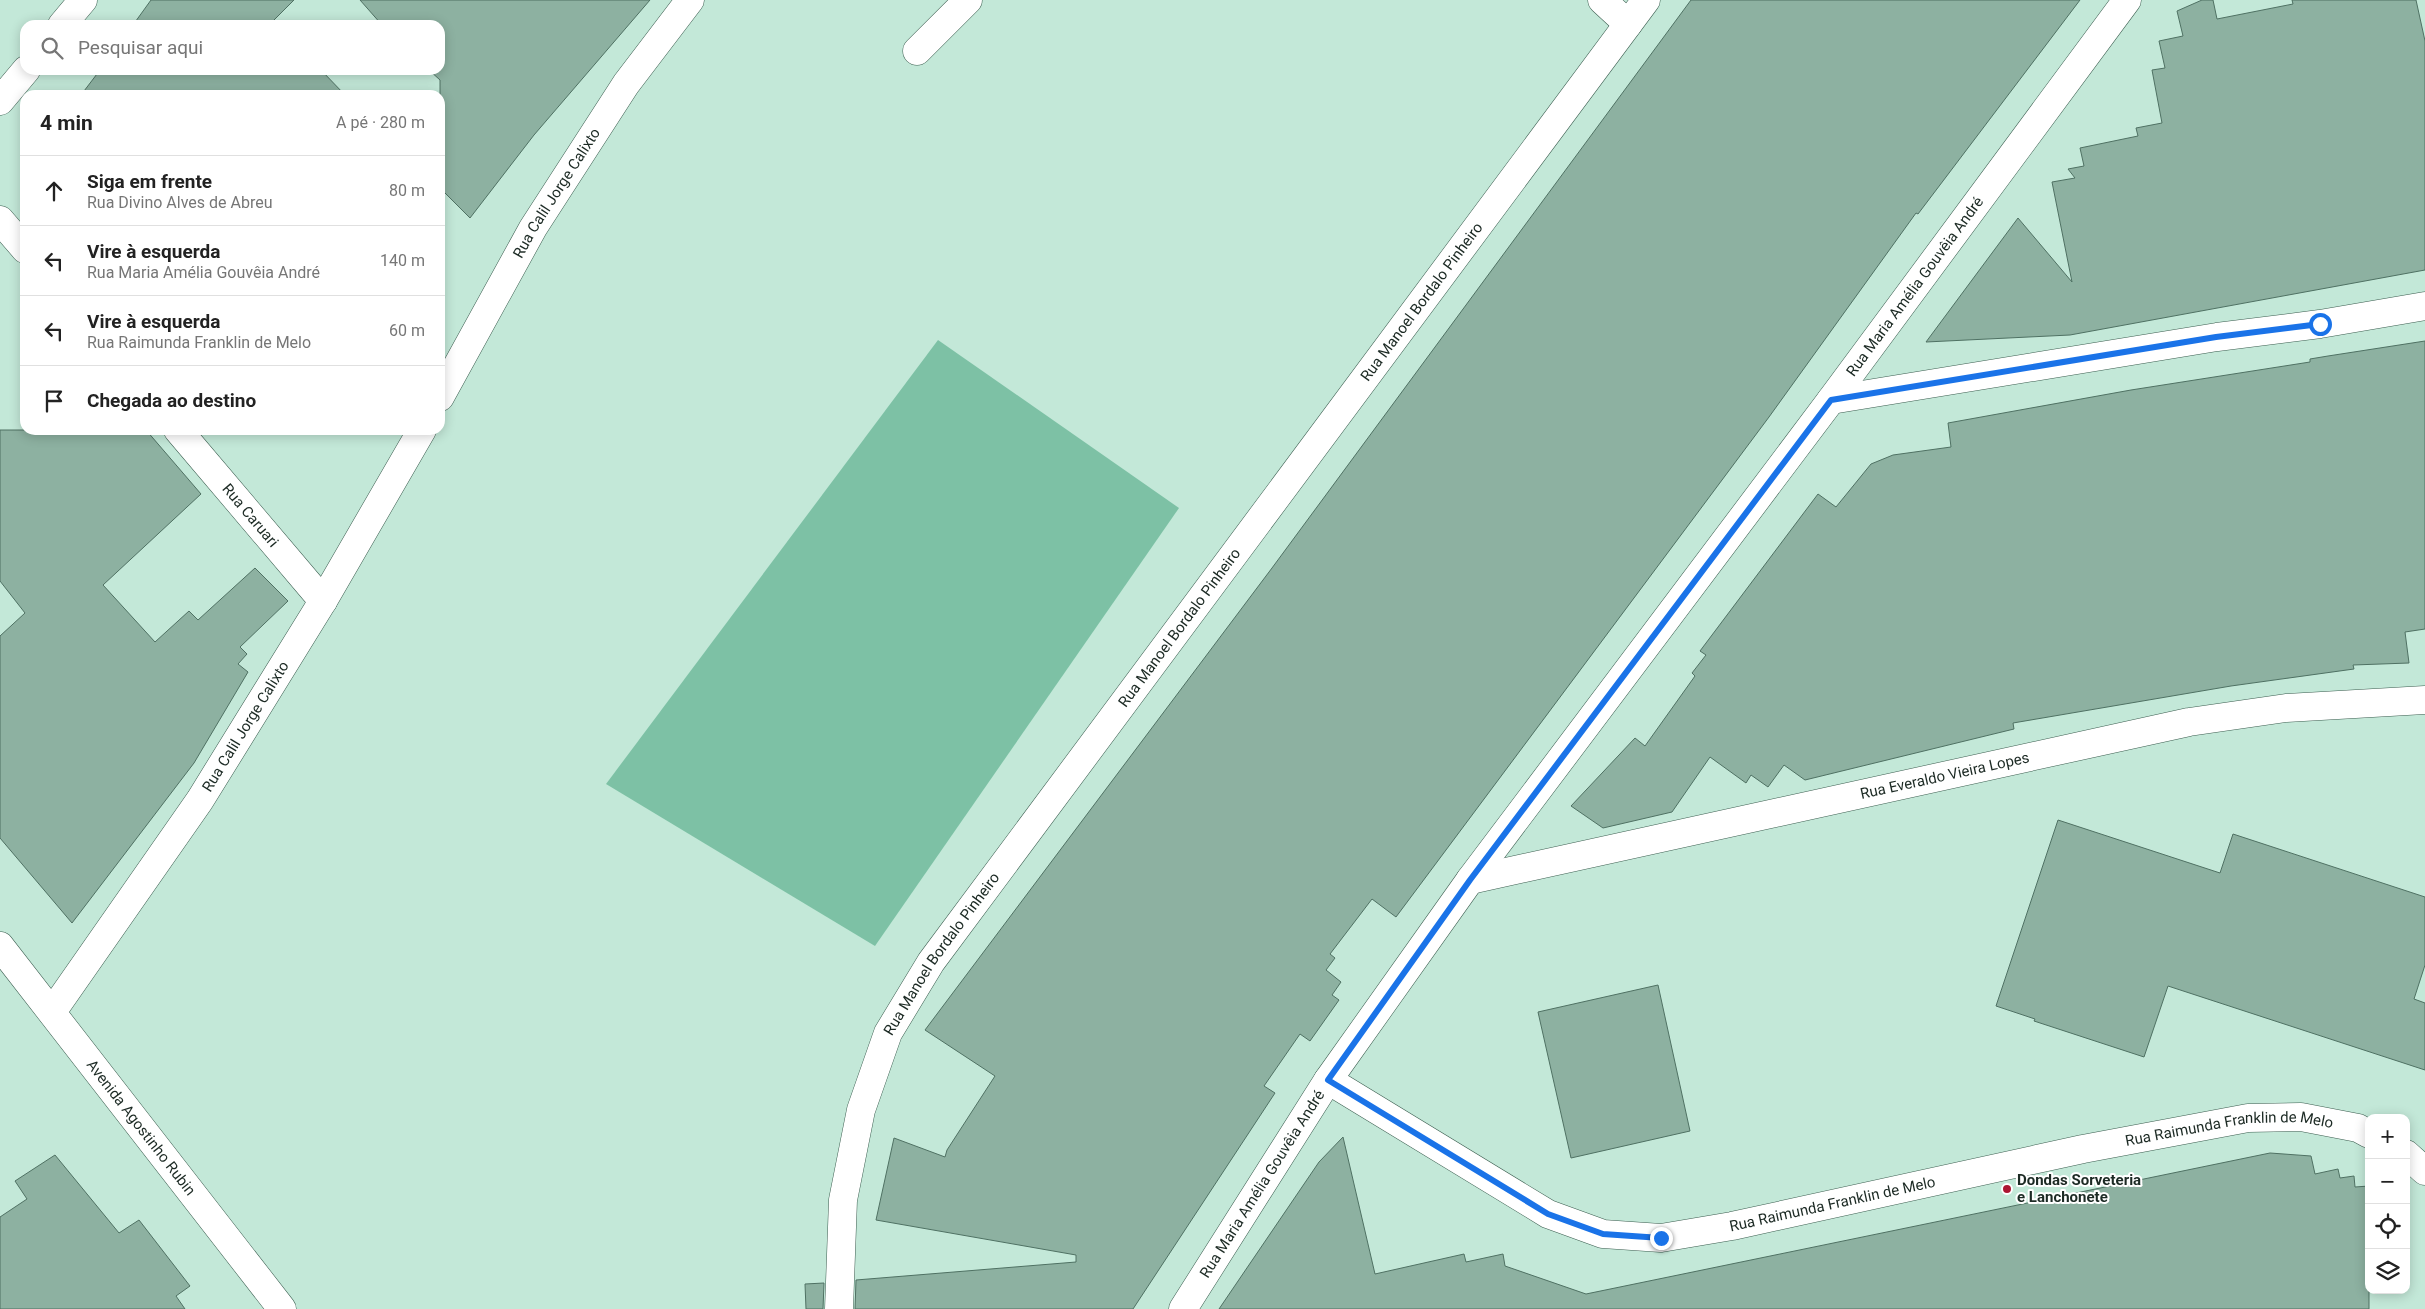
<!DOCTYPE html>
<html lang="pt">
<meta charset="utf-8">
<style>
body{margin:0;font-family:Roboto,sans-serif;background:#f2f2f2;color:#222}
.controls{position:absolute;right:15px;bottom:15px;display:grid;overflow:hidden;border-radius:10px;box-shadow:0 2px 12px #0003}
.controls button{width:45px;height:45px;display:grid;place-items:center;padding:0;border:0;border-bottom:1px solid #e0e0e0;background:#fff;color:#222;font:25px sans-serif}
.stop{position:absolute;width:15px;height:15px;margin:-11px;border:4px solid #1a73e8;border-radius:50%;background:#fff}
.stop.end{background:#1a73e8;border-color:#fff;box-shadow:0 1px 5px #0008}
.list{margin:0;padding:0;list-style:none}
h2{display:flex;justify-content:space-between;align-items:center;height:65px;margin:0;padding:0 20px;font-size:21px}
h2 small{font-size:16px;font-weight:400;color:#767676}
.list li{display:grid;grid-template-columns:32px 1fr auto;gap:15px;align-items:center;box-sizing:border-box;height:70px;padding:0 20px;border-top:1px solid #e0e0e0}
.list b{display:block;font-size:19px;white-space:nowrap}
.list p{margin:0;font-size:16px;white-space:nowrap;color:#767676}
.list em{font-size:16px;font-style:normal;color:#767676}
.icon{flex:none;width:28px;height:28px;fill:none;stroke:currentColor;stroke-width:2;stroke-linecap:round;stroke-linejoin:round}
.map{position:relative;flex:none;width:2425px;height:1309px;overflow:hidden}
.search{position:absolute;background:#fff;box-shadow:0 2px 12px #0003;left:20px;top:20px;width:425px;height:55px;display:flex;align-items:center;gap:12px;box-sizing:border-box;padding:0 18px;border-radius:15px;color:#767676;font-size:19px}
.panel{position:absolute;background:#fff;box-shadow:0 2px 12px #0003;left:20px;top:90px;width:425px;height:345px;border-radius:15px}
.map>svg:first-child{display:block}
.green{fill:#7dc1a5}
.building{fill:#8db1a1;stroke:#4f7163}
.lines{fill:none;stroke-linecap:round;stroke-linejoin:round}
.street-casing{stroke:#3c5e50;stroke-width:29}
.secondary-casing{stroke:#3c5e50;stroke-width:29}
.street{stroke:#fff;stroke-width:28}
.secondary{stroke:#fff;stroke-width:28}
.route{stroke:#1a73e8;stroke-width:6}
.poi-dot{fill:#ac1633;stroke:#fff;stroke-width:2}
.labels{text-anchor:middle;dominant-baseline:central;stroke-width:4;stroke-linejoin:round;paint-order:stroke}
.street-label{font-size:15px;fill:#1c2a24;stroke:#fff}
.poi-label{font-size:15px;font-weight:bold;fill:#1c2a24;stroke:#fff;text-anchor:start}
</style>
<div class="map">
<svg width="2425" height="1309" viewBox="0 0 2425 1309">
<rect width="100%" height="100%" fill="#c3e8d8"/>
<!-- green -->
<path class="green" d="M938,340L1179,508L875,946L606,784Z"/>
<!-- building -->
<path class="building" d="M151,0H294L274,20L279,25H133Z
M360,0H650L534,135L470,218L440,188V80L429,70H440V25H382Z
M1691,0H2080L1918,214L1916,213L1769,417L1396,917L1372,899L1330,954L1335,958L1326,970L1341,982L1332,995L1339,1000L1310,1041L1300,1034L1264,1086L1275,1093L1133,1309H855L856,1280L1076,1262V1255L876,1220L894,1138L945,1157L947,1150L995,1076L925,1030L1272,568Z
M2202,0H2213L2217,19L2293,4L2292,0H2416L2425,41V270L2070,335L1926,342L2018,218L2072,282L2052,182L2075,178L2068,169L2084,166L2080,148L2138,136L2136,128L2162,123L2152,70L2165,68L2159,41L2183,36L2177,11Z
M100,70H321L345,95H81Z
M2425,341V629L2405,632L2409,663L2353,665L2354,669L2231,686L2013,723L2014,729L1805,780L1784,765L1768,787L1751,775L1746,783L1710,757L1672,812L1603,828L1571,806L1635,738L1645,746L1695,676L1692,673L1706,655L1700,651L1818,494L1836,507L1871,464L1893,455L1951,447L1948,423L2131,390L2310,362V359L2328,356Z
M0,430H146L201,494L103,585L155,642L189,611L198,620L255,568L288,601L240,647L247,654L238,664L248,672L194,763L72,923L0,838V636L25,613L0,581Z
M2058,820L2220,873L2233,834L2425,897V965L2414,999L2425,1003V1070L2168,986L2144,1057L2034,1021L2035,1019L1996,1006Z
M1658,985L1690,1131L1571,1158L1538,1012Z
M1343,1137L1375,1274L1464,1254L1466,1262L1503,1254L1505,1266L1586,1294L2270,1153L2311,1156L2315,1174L2338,1169L2340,1178L2354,1176L2355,1187L2369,1186V1309H1219L1319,1162Z
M55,1155L119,1233L139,1220L190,1286L176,1296L185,1309H0V1217L27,1199L15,1181Z
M824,1283L823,1309H806L805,1284Z"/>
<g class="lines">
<defs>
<g id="street">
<path d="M1602,0L1628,24"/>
<path d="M62,25L83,0"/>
<path d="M917,51L968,0"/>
<path d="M0,101L26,70"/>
<path d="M0,220L25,249"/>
<path id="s1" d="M440,397L533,228L626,84L690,0"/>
<path d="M1831,400L2217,337L2320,324L2425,306"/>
<path id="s2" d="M178,430L323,601"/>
<path id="s3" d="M1470,880L2189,722L2286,708L2425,700"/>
<path id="s4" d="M52,1012L200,800L323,601L422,430"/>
<path id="s5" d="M1328,1080L1548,1214L1603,1234L1661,1238L1732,1226L2083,1149L2248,1118L2301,1117L2358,1128L2369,1134"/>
<path d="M2406,1154L2425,1171"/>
<path id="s6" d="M839,1309L843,1200L861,1110L888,1033L931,962L1646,0"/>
<path id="s7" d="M1183,1309L1328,1080L1470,880L1831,400L2127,0"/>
</g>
<g id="secondary">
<path id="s8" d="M0,946L282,1309"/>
</g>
</defs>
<!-- street casing -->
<use href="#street" class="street-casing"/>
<!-- secondary casing -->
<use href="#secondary" class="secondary-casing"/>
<!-- street -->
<use href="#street" class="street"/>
<!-- secondary -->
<use href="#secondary" class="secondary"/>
</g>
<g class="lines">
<!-- route -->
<path class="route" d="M1661,1238L1603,1234L1548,1214L1328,1080L1470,880L1831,400L2216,337L2320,324"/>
</g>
<!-- markers -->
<circle class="poi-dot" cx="2007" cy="1189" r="5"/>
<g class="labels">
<!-- street labels -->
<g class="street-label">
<text stroke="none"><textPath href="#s1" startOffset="235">Rua Calil Jorge Calixto</textPath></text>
<text stroke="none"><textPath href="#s7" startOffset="1258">Rua Maria Amélia Gouvêia André</textPath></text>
<text stroke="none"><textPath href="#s6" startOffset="1188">Rua Manoel Bordalo Pinheiro</textPath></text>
<text stroke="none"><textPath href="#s2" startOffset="112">Rua Caruari</textPath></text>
<text stroke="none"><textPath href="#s6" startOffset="782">Rua Manoel Bordalo Pinheiro</textPath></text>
<text stroke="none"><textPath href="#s4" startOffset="345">Rua Calil Jorge Calixto</textPath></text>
<text stroke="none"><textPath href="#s3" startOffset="486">Rua Everaldo Vieira Lopes</textPath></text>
<text stroke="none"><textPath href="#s6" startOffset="378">Rua Manoel Bordalo Pinheiro</textPath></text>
<text stroke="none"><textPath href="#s8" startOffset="230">Avenida Agostinho Rubin</textPath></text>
<text stroke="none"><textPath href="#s5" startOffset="954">Rua Raimunda Franklin de Melo</textPath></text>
<text stroke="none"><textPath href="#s7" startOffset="148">Rua Maria Amélia Gouvêia André</textPath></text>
<text stroke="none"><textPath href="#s5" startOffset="549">Rua Raimunda Franklin de Melo</textPath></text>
</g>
<!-- poi labels -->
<g class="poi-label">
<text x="2017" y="1180">Dondas Sorveteria<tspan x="2017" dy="17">e Lanchonete</tspan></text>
</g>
</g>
</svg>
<div class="controls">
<button>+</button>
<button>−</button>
<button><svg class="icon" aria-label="locate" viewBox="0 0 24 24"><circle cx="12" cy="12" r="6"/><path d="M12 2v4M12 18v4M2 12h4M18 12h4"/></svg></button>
<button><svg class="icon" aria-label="layers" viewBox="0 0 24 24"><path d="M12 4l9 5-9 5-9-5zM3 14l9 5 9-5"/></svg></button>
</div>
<div class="stop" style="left:2320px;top:324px"></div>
<div class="stop end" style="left:1661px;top:1238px"></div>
<div class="search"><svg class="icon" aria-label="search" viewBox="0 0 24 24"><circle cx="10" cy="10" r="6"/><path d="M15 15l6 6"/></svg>Pesquisar aqui</div>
<section class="panel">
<h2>4 min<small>A pé · 280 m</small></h2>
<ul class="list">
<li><svg class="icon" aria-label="ahead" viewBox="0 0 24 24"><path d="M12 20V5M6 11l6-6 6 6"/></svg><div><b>Siga em frente</b><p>Rua Divino Alves de Abreu</p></div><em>80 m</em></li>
<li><svg class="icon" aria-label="left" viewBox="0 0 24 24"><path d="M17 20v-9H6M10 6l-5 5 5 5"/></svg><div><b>Vire à esquerda</b><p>Rua Maria Amélia Gouvêia André</p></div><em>140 m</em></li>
<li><svg class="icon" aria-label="left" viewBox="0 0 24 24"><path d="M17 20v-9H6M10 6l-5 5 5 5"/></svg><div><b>Vire à esquerda</b><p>Rua Raimunda Franklin de Melo</p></div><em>60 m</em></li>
<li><svg class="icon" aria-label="arrive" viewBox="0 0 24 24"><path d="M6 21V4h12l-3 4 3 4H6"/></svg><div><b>Chegada ao destino</b></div></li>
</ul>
</section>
</div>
